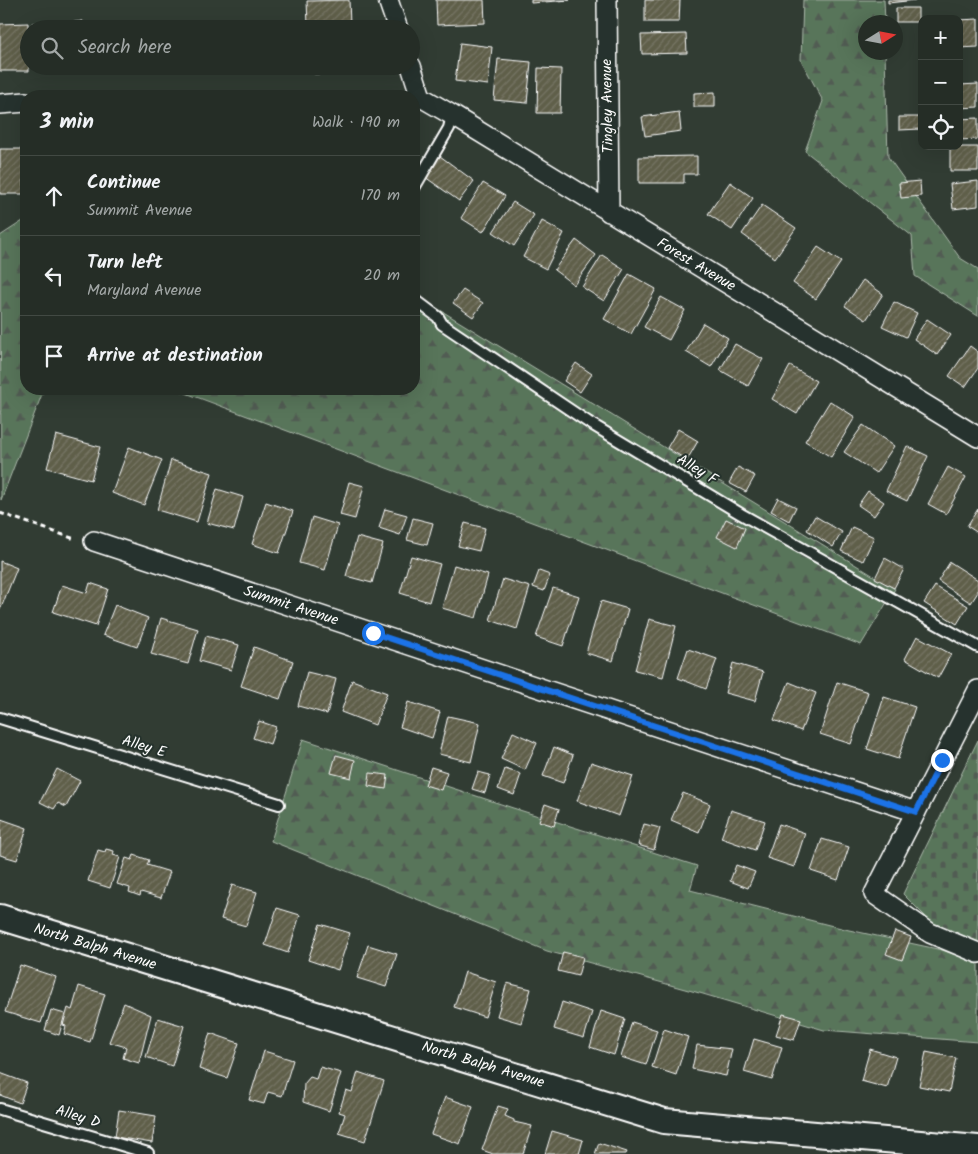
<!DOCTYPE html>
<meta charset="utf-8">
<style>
body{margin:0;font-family:Kalam,sans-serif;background:#313932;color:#f1f3f6}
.controls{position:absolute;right:15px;top:15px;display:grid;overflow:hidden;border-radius:10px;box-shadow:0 5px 20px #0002}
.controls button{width:45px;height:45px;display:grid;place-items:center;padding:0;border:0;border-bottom:1px solid #424943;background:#252d26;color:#f1f3f6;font:25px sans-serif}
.compass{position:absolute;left:858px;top:15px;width:45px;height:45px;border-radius:50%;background:#252d26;box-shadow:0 5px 20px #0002;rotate:79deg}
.stop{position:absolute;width:15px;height:15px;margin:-11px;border:4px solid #1a73e8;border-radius:50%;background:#fff}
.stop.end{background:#1a73e8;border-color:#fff;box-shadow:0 1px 5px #0008}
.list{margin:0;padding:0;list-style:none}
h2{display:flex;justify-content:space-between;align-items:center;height:65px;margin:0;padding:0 20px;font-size:21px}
h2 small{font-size:16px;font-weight:400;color:#a3a8a7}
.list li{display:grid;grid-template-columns:32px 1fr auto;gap:15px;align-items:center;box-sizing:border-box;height:80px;padding:0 20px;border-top:1px solid #424943}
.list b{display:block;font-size:19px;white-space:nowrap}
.list p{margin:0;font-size:16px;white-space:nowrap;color:#a3a8a7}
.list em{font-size:16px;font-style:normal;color:#a3a8a7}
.icon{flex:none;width:28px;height:28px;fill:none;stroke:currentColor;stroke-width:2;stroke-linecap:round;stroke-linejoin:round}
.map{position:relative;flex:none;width:978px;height:1154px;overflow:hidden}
.search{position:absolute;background:#252d26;box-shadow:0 5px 20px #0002;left:20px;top:20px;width:400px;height:55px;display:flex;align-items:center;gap:12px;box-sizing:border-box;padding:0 18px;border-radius:28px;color:#a3a8a7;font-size:19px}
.panel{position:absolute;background:#252d26;box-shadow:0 5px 20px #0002;left:20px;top:90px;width:400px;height:305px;border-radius:20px}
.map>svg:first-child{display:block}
.forest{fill:url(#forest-firs);stroke:#acbaac}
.cemetery{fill:url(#cemetery-stones);stroke:#acbaac}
.building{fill:url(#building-hatch);stroke:#fff}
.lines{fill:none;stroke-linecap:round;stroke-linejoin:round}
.service-casing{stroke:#fff;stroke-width:14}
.minor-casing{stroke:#fff;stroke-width:22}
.tertiary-casing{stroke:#fff;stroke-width:28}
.path{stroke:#fff;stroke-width:3;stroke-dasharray:5 4;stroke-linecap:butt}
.service{stroke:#26332d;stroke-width:10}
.minor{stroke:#26332d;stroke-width:19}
.tertiary{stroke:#26332d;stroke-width:24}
.route{stroke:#1a73e8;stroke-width:6}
.labels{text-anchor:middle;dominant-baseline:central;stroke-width:4;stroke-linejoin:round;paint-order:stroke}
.street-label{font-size:15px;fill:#fff;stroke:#26332d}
</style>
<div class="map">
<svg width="978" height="1154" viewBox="0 0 978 1154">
<defs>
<pattern id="forest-firs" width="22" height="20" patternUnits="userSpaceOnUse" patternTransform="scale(1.25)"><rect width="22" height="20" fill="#59745a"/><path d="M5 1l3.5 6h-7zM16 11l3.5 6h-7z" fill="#515c52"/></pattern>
<pattern id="cemetery-stones" width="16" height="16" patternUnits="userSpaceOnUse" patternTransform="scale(1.25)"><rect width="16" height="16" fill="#59745a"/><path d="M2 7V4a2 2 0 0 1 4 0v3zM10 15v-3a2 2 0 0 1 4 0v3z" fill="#515c52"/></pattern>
<pattern id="building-hatch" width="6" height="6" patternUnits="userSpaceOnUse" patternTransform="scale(1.25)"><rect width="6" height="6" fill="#5f5e4a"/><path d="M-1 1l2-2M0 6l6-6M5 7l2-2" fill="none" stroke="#777665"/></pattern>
</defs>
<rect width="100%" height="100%" fill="#313c33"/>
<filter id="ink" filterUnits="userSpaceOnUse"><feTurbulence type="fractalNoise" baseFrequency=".02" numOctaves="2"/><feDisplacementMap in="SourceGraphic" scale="10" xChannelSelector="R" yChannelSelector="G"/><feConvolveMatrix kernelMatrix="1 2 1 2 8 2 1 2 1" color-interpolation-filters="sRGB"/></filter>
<g filter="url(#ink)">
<!-- forest -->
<path class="forest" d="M803,0H884L885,22H866V52L885,53L888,157L960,258L978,269V316L915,276L912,236L805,151L823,101L801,60Z
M26,219V389H44L1,500L0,236Z
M414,294L895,589L861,645L175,389H414Z
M303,739L513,808L697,866L690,890L849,930L942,950L978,963V1042L824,1030L703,994L547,951L271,841Z"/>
<!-- cemetery -->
<path class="cemetery" d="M978,740V948L936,927L903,894Z"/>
<!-- building -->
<path class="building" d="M349,0L350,24L308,25L307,1Z
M436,0H484L485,23L437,25Z
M531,0H570L531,3Z
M645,0H680L679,22H645Z
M888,0H916L888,3Z
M896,8H918V22H896Z
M978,19V47L959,48V20Z
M83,21L84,29H60L59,24Z
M28,23L29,71H0V24Z
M32,23L57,24V29H32Z
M686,34L687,53L642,54L641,35Z
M460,43L492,47L488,85L455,81Z
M498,59L531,62L527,103L494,100Z
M314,66H380L381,69L375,73L314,74Z
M538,68L561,69L560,113H537Z
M978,84V107L959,108V85Z
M715,92V107H694V93Z
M679,112L681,131L645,136L642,117Z
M899,117H921V129L899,130Z
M978,118V139L959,140V119Z
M414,142H417L415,172L414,171Z
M950,147H978V171H950Z
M0,149H24V194H0Z
M440,156L474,181L459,201L425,177Z
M697,156V174H684V183H639V157Z
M920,181L921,196L901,198L899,183Z
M978,181V206L953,209L950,184Z
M730,182L753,198L732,230L708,214Z
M483,183L505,196L483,232L461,218Z
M513,202L534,215L514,246L493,232Z
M762,205L796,228L775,258L742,234Z
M542,221L564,233L546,269L523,257Z
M576,240L596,255L574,285L554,270Z
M818,247L841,262L816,299L793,283Z
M602,255L624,269L604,301L582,287Z
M629,274L656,289L631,334L604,319Z
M863,280L883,294L866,320L845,306Z
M463,290L483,303L473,317L453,303Z
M661,297L685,310L669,340L644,327Z
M894,302L917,313L906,337L882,326Z
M927,319L951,335L937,355L914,339Z
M703,323L728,338L711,367L686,352Z
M735,344L763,359L748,386L720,370Z
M970,346L978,352V368L965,387L949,376Z
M576,363L592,374L580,392L564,381Z
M790,366L816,381L797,414L772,399Z
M830,401L855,417L831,457L805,441Z
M863,425L894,446L876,473L844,452Z
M678,429L698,441L687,460L667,448Z
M56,435L100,447L91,480L47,468Z
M907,446L928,456L907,501L886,491Z
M129,447L162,460L144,505L112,493Z
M171,460L212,473L197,522L157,510Z
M738,467L755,476L746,492L729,483Z
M948,467L966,477L946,514L928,504Z
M349,482L364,486L355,519L340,515Z
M217,489L243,497L234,530L207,523Z
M868,491L884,502L874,516L858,505Z
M778,498L796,507L789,521L771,511Z
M266,502L293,511L279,553L252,544Z
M385,509L407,515L400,535L379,528Z
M978,509V533L967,526Z
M815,516L842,532L833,547L807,530Z
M312,517L338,525L325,570L299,563Z
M413,518L433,523L427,545L407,540Z
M726,519L745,528L737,547L717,537Z
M465,523L485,528L479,551L458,546Z
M852,527L874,537L863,561L841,551Z
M357,537L383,544L372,583L346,576Z
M411,556L440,564L429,602L400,593Z
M885,558L904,569L894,588L875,578Z
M0,561L17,568L1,608H0Z
M950,562L978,580V592L971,603L938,581Z
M454,565L488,575L476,618L442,608Z
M539,571L550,575L544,591L533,587Z
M503,579L530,587L517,629L490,620Z
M90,583L108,589L96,626L53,612L62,585L87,593Z
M935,586L968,606L957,624L924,603Z
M553,588L579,596L563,646L536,637Z
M601,601L628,609L613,661L586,653Z
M115,605L148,618L137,647L103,635Z
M161,618L198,629L188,664L151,654Z
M649,619L676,626L663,677L635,670Z
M206,636L239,645L231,670L199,661Z
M917,636L951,654L938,678L905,659Z
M254,647L293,661L280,699L241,686Z
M688,649L717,659L706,689L678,678Z
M733,663L763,672L755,701L725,693Z
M307,672L336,679L327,714L298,706Z
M352,680L387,693L375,725L341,712Z
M789,682L816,693L801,731L774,720Z
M837,682L868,692L851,744L820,734Z
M884,697L915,707L898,759L867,749Z
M408,702L440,712L432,738L400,727Z
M448,716L480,723L471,762L439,754Z
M259,721L276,727L270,744L253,738Z
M513,732L537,743L525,770L501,759Z
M554,747L573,755L563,783L543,776Z
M336,755L355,760L351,778L331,773Z
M591,762L633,776L619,816L577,801Z
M431,767L447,772L441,790L425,785Z
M57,769L80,781L66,807L58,803L54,809L40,802Z
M505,769L521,774L514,795L498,789Z
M478,772L490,775L485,793L472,789Z
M370,773L388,775L386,789L368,786Z
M683,793L710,804L699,832L671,820Z
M545,804L559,809L554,826L539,821Z
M731,810L765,821L755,850L721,838Z
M1,819L27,828L17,860L0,855Z
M644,824L660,828L654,850L638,845Z
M779,824L805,833L794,867L767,858Z
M822,839L849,847L838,880L811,871Z
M106,849L114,851L113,855L120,857L110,888L88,881L98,850L105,852Z
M134,855L149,860L147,865L170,872L161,898L141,892L140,896L129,892L130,888L117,884L126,858L132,860Z
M736,865L755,872L748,888L730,881Z
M232,885L257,892L246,926L221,919Z
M277,908L300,915L288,953L265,945Z
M320,924L350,933L338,970L308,960Z
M895,931L911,937L902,960L886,954Z
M368,945L397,954L386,987L357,978Z
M563,952L583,957L578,976L558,971Z
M20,965L56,977L41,1023L5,1012Z
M465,972L496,982L485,1017L454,1007Z
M507,983L531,989L521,1023L497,1016Z
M79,986L105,994L90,1042L64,1034L66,1026L63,1025L68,1008L72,1010Z
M562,1002L592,1012L584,1038L554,1029Z
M124,1003L151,1015L139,1063L123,1058L126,1047L109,1042Z
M51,1010L65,1014L59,1035L45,1030Z
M601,1011L625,1019L614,1055L590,1047Z
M783,1014L801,1019L794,1040L776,1035Z
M158,1018L184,1026L172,1066L146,1057Z
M632,1022L657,1030L646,1065L621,1057Z
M664,1029L688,1037L676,1075L652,1067Z
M210,1033L239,1043L227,1078L199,1069Z
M754,1039L782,1047L772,1080L744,1072Z
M697,1045L732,1049L726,1076L692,1069Z
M870,1049L896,1057L887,1088L861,1081Z
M264,1051L293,1060L282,1096L268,1092L264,1104L249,1100Z
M926,1052L956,1058L949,1092L919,1086Z
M320,1067L341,1073L329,1111L303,1102L304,1084L310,1077L316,1079Z
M358,1072L384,1081L365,1141L339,1133L345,1114L339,1112L346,1090L352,1092Z
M0,1073L27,1083L20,1103L0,1095Z
M445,1097L473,1107L460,1144L431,1134Z
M498,1106L508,1109L505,1116L514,1120V1122L532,1126L523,1154H493L482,1150Z
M119,1110L156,1116L152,1143L115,1137Z
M552,1131L583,1140L579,1154H545Z
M599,1143L627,1152L626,1154H595Z"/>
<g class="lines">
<defs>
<path id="service" d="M414,188L449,128L452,115
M414,299L438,317L442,324L588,422L741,514L978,647
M0,718L279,804
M0,1109L148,1153"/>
<path id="minor" d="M388,0L398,29
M607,0L609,212
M411,66L421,97
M414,97H421L452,115L978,437
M0,104L26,102
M94,541L916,812
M978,690L874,894L930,933L978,953"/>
<path id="tertiary" d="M0,917L664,1121L978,1148"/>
</defs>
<!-- service casing -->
<use href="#service" class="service-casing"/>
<!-- minor casing -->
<use href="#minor" class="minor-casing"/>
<!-- tertiary casing -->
<use href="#tertiary" class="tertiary-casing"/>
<!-- path -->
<path class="path" d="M0,513L75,539"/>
<!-- service -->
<use href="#service" class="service"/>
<!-- minor -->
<use href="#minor" class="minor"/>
<!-- tertiary -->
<use href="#tertiary" class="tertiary"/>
</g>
</g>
<g class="lines" filter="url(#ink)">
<!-- route -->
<path class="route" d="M373,633L916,812L942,760"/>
</g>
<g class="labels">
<!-- street labels -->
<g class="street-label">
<text transform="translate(608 106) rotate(-91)">Tingley Avenue</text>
<text transform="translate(696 265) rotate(31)">Forest Avenue</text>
<text transform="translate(697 470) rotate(31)">Alley F</text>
<text transform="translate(291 606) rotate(18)">Summit Avenue</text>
<text transform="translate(144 747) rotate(17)">Alley E</text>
<text transform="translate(95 947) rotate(17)">North Balph Avenue</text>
<text transform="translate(483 1065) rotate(17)">North Balph Avenue</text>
<text transform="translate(78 1117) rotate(17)">Alley D</text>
</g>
</g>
</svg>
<div class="controls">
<button>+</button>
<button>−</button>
<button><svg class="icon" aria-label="locate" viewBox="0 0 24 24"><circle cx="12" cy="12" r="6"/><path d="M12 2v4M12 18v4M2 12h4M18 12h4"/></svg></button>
</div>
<svg class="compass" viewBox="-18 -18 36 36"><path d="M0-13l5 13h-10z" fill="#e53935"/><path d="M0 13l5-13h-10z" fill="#a3a8a7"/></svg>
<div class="stop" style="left:373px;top:633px"></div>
<div class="stop end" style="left:942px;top:760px"></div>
<div class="search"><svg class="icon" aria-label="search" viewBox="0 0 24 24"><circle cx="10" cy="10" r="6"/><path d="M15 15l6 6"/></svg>Search here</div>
<section class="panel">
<h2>3 min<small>Walk · 190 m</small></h2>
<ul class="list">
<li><svg class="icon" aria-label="ahead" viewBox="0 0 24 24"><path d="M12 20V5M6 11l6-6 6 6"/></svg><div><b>Continue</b><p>Summit Avenue</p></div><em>170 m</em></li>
<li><svg class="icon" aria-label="left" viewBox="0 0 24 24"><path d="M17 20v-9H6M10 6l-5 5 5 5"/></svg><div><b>Turn left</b><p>Maryland Avenue</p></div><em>20 m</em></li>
<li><svg class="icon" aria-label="arrive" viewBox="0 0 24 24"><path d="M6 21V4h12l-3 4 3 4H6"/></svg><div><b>Arrive at destination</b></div></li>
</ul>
</section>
</div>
